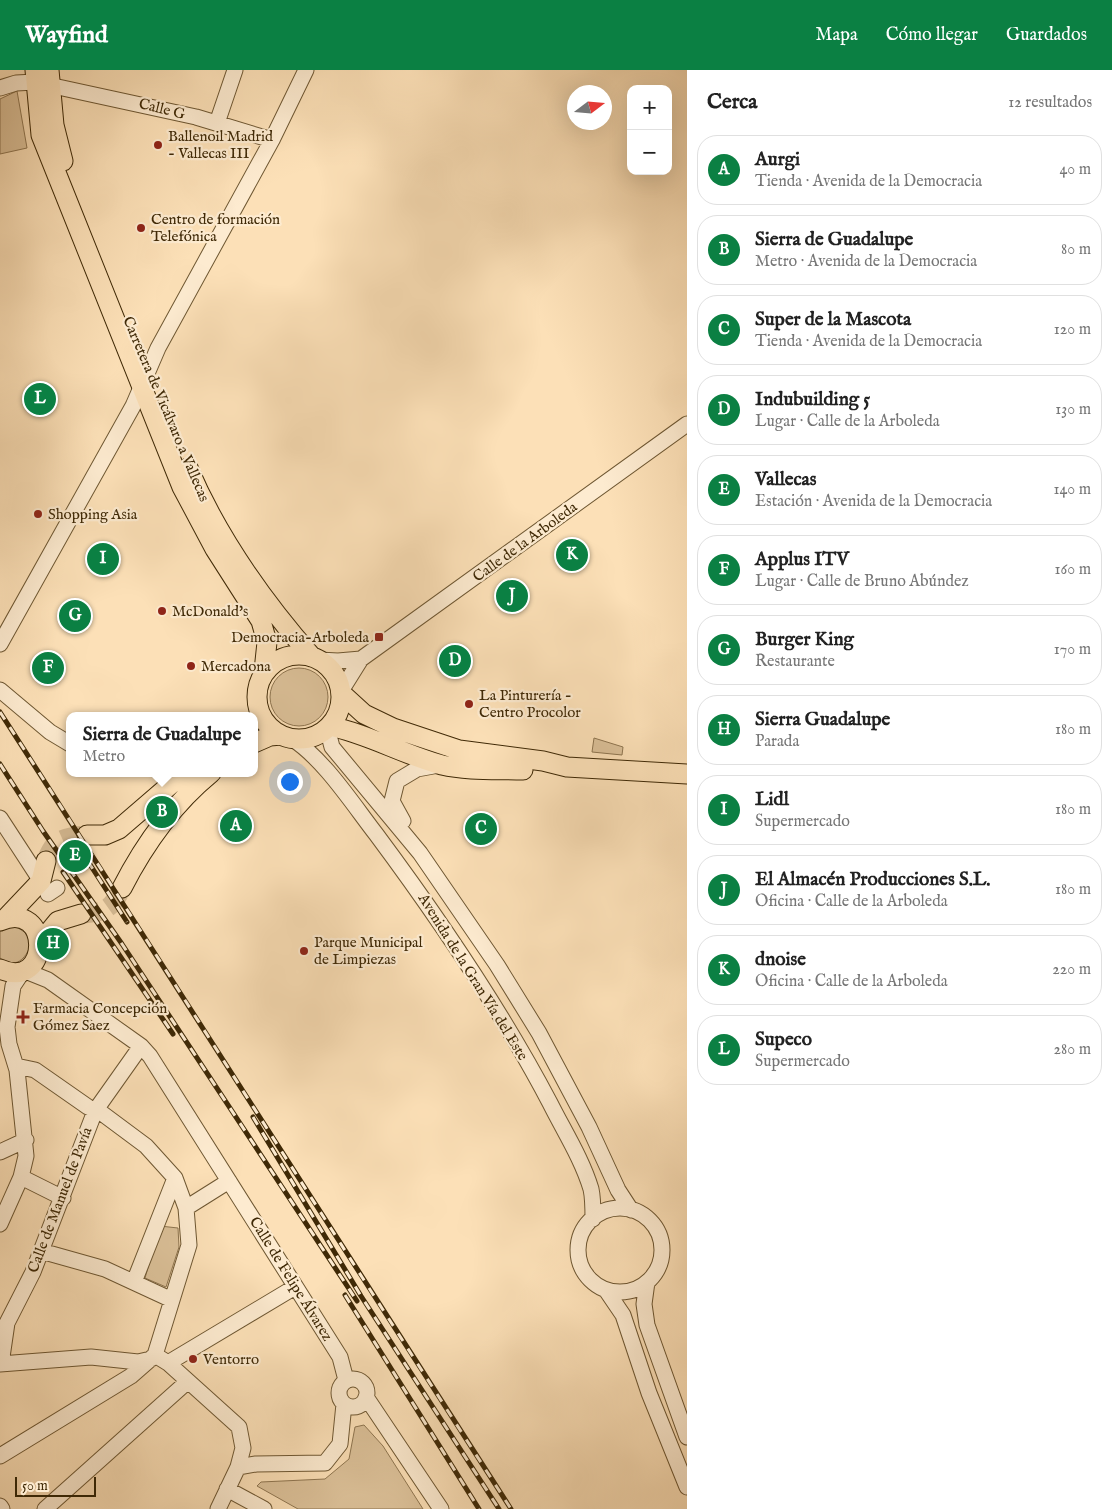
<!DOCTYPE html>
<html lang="es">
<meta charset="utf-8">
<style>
body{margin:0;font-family:"IM FELL English",serif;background:#f6f6f6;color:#222}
.controls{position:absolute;right:15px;top:15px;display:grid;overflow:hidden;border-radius:10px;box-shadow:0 5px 20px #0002}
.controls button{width:45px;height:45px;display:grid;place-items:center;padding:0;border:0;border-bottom:1px solid #e0e0e0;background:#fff;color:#222;font:25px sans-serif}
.compass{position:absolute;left:567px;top:15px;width:45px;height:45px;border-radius:50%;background:#fff;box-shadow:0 5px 20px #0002;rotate:74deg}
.scale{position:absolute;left:15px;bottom:12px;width:81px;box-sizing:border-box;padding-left:5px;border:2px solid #3f2906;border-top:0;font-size:14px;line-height:18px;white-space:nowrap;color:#3f2906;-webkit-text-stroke:4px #fdebd0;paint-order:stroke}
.you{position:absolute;left:289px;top:711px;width:18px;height:18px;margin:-12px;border:4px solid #fff;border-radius:50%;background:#1a73e8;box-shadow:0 0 0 8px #1a73e833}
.badge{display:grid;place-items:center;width:32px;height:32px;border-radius:50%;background:#0b8043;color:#fff;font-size:16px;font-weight:700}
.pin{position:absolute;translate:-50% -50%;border:2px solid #fff;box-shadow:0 1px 5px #0006}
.popup{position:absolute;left:66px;top:642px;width:192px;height:65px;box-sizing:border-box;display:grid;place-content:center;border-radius:10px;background:#fff;filter:drop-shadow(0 1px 4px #0005);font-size:16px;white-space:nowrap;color:#767676}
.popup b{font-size:19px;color:#222}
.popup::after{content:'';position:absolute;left:50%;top:100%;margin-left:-10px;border:10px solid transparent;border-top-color:#fff}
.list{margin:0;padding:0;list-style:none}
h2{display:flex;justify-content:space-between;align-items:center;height:65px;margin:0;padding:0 20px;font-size:21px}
h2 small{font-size:16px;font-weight:400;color:#767676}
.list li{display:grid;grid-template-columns:32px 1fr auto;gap:15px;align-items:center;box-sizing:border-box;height:70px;margin:0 10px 10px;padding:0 10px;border:1px solid #e0e0e0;border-radius:20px}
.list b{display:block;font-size:19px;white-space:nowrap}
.list p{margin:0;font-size:16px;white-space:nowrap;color:#767676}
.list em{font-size:16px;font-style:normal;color:#767676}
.map{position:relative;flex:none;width:687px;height:1439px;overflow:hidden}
header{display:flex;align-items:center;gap:30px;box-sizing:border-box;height:70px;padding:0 25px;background:#0b8043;color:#fff}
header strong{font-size:24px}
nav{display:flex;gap:28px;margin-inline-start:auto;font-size:18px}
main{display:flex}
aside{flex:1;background:#fff}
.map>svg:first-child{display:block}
.green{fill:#dcc199;stroke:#8e7550}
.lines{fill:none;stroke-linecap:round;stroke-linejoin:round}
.major-tunnel{stroke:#d6bb94;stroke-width:19;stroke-dasharray:19 9;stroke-linecap:butt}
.minor-casing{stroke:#6e5732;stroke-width:17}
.major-casing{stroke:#3f2906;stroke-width:21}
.minor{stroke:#fdebd0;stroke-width:15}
.major{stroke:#fce0b7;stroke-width:19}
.rail-casing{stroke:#3f2906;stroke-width:5}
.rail{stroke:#fdebd0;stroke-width:3;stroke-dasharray:9;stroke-linecap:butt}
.poi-dot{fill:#8f2418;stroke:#fdebd0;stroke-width:2}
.labels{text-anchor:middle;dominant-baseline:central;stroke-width:4.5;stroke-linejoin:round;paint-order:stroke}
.street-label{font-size:15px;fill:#3f2906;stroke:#fdebd0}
.poi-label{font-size:15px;fill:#3f2906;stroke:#fdebd0;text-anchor:start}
</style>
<header>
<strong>Wayfind</strong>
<nav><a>Mapa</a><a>Cómo llegar</a><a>Guardados</a></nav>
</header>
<main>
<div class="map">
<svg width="687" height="1439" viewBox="0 0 687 1439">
<rect width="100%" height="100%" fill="#fce0b7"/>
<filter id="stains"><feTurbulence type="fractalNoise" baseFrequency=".004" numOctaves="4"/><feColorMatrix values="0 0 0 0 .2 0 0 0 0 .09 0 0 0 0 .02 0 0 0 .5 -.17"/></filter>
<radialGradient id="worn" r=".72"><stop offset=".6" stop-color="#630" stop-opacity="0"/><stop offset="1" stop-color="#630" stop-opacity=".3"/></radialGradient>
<!-- green -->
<path class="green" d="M17,21L27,78L0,84V29Z
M270 627a29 29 0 1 1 58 0a29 29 0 1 1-58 0Z
M594,668L623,677L622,685L592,682Z
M15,856L26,863L31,874C26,889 15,900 0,888V861Z
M160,1156L178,1158L179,1177L166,1217L145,1208Z
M364,1355L383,1376L423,1439H298L257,1416L261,1412L325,1409L349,1389L355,1357Z"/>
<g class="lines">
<!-- major-tunnel -->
<path class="major-tunnel" d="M46,791C54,768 65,767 87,765
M81,844C105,842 111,840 122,818"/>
<defs>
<path id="minor" d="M0,18L16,13L35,12L196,47L272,70
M217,53L235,0
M0,574L133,336L158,278L272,70L306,0
M319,590L338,591L361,589
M0,620L50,662L70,674
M341,621L361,589L687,354
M327,658L332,677L420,783L497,895L539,963L589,1057L618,1120L631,1140
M291,668C323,688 352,733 376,764C440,850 500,938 550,1033C564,1061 582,1089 591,1119C593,1128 593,1138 593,1149
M0,748L41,811
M403,751L392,731L397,711L417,699L439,695
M48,824L57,818
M23,900L48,910L141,976L150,986L340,1287L346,1310
M0,1082L26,1070
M21,1107L63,1128
M186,1138L229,1111
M578 1180a42 42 0 1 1 84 0a42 42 0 1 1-84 0Z
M0,1154L21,1107L26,1086L17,1000L9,974L7,957L13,916L23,901
M41,1181L105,1199L172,1230
M134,1212L175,1108
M647,1212L644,1234L647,1255L687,1367
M606,1220L623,1245L649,1323L687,1417
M155,1285L168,1293L239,1357L243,1378L238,1397L218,1439
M168,1293L295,1217
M0,1294L91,1287L138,1292L151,1289
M1,1294L7,1253L33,1202L95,1041L141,976
M339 1323a14 14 0 1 1 28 0a14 14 0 1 1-28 0Z
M366,1327L441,1439
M0,1386L131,1306L155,1285L189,1175L186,1138L175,1108L146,1076L103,1044L88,1037L35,1000L16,996
M238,1397L256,1394L325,1393L340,1374L344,1334
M227,1419L264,1439
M0,1436L2,1439
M45,1439L187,1312"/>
<path id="major" d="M35,0L41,65L182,417L215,479L261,551L267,572L264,601
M49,0L54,55L63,91
M188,398C218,468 262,530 312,587
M257 627a42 42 0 1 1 84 0a42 42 0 1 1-84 0Z
M341,623L364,644L393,658L459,680L543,691L567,697L687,704
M329,656C366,663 404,685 442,695C468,701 497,699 523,700
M254,673L270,666L281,665
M87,765H105L119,759L184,703
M122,818C145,773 172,735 211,703
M5,849L41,811L46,791
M0,851C52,829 51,922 0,899
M40,873L58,851L81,844"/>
</defs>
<!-- minor casing -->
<use href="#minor" class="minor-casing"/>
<!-- major casing -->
<use href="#major" class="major-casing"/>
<!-- minor -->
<use href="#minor" class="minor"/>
<!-- major -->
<use href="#major" class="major"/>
<defs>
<path id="rail" d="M0,642C171,907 340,1174 511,1439
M0,694L43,761L122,874L357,1231
M78,776L127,852
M63,802L173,964
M253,1047L361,1226L499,1439
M345,1225L479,1439"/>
</defs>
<!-- rail casing -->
<use href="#rail" class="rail-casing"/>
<!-- rail -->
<use href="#rail" class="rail"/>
</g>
<!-- markers -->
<g class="poi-dot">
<circle cx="158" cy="75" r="5"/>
<circle cx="141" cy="158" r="5"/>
<circle cx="38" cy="444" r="5"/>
<circle cx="162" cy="541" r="5"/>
<rect x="374" y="562" width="10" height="10" rx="2.5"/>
<circle cx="191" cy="596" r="5"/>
<circle cx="469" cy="634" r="5"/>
<circle cx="304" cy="881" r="5"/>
<path d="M20.5 939.5h5v5h5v5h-5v5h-5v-5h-5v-5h5z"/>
<circle cx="193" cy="1289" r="5"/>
</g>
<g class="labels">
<!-- street labels -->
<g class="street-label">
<text transform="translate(162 39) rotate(14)">Calle G</text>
<text transform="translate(166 339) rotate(67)">Carretera de Vicálvaro a Vallecas</text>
<text transform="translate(525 472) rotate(-36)">Calle de la Arboleda</text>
<text transform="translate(473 907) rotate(58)">Avenida de la Gran Vía del Este</text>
<text transform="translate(60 1130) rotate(-69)">Calle de Manuel de Pavía</text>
<text transform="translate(291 1209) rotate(58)">Calle de Felipe Álvarez</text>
</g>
<!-- poi labels -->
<g class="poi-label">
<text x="168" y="66">Ballenoil Madrid<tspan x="168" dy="17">- Vallecas III</tspan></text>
<text x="151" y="149">Centro de formación<tspan x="151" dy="17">Telefónica</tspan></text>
<text x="48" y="444">Shopping Asia</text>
<text x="172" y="541">McDonald's</text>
<text x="369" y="567" text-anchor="end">Democracia-Arboleda</text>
<text x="201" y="596">Mercadona</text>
<text x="479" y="625">La Pinturería -<tspan x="479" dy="17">Centro Procolor</tspan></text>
<text x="314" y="872">Parque Municipal<tspan x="314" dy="17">de Limpiezas</tspan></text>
<text x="33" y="938">Farmacia Concepción<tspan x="33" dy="17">Gómez Saez</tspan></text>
<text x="203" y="1289">Ventorro</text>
</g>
</g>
<rect width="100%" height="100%" filter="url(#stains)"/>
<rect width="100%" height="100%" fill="url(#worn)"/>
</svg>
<div class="controls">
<button>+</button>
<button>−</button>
</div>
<svg class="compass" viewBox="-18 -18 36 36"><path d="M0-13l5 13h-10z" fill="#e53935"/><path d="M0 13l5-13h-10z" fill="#767676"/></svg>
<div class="scale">50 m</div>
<div class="you"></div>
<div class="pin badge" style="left:236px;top:756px">A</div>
<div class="pin badge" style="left:162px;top:742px">B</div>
<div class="popup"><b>Sierra de Guadalupe</b>Metro</div>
<div class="pin badge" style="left:481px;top:759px">C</div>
<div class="pin badge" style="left:455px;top:591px">D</div>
<div class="pin badge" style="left:75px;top:786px">E</div>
<div class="pin badge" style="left:48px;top:598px">F</div>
<div class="pin badge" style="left:75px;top:546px">G</div>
<div class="pin badge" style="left:53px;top:874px">H</div>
<div class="pin badge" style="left:103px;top:489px">I</div>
<div class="pin badge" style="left:512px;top:526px">J</div>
<div class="pin badge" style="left:572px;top:485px">K</div>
<div class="pin badge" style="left:40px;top:329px">L</div>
</div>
<aside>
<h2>Cerca<small>12 resultados</small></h2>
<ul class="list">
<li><span class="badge">A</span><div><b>Aurgi</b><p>Tienda · Avenida de la Democracia</p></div><em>40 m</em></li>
<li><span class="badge">B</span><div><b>Sierra de Guadalupe</b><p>Metro · Avenida de la Democracia</p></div><em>80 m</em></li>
<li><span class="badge">C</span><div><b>Super de la Mascota</b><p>Tienda · Avenida de la Democracia</p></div><em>120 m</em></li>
<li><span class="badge">D</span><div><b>Indubuilding 5</b><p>Lugar · Calle de la Arboleda</p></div><em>130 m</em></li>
<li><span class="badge">E</span><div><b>Vallecas</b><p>Estación · Avenida de la Democracia</p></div><em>140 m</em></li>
<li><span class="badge">F</span><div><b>Applus ITV</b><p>Lugar · Calle de Bruno Abúndez</p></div><em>160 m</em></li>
<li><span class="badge">G</span><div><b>Burger King</b><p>Restaurante</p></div><em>170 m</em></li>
<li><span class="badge">H</span><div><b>Sierra Guadalupe</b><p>Parada</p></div><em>180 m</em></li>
<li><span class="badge">I</span><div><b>Lidl</b><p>Supermercado</p></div><em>180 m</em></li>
<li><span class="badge">J</span><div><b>El Almacén Producciones S.L.</b><p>Oficina · Calle de la Arboleda</p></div><em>180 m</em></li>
<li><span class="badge">K</span><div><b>dnoise</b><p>Oficina · Calle de la Arboleda</p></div><em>220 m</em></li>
<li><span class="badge">L</span><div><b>Supeco</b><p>Supermercado</p></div><em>280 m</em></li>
</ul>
</aside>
</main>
